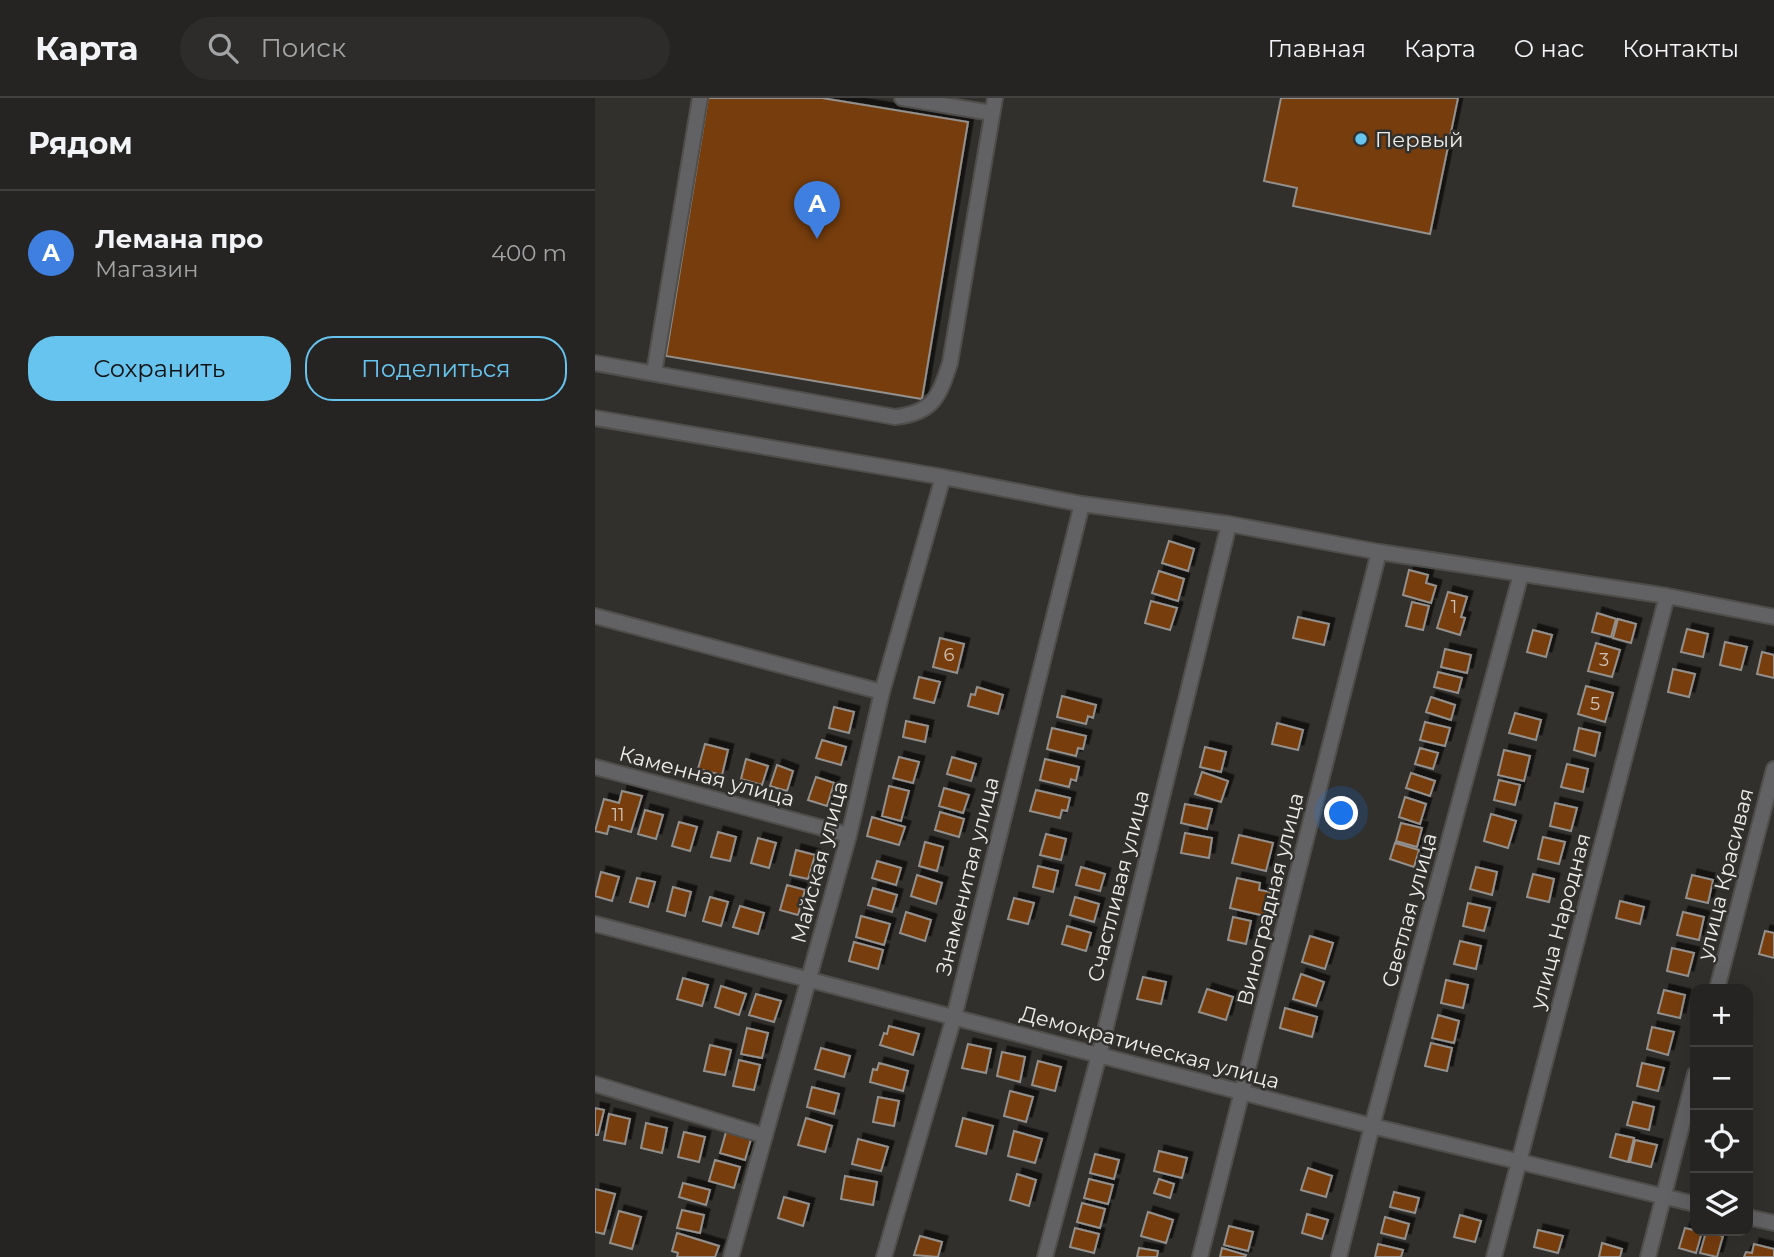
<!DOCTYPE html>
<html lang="ru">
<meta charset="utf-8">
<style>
body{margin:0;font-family:Montserrat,sans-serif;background:#2d2c2a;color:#f1f3f6}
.controls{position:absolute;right:21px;bottom:21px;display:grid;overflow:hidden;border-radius:14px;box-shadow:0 7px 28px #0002}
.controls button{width:63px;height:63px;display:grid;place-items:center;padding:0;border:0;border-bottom:2px solid #424140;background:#252422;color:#f1f3f6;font:35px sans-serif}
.you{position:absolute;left:747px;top:716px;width:24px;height:24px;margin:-18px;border:5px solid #fff;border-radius:50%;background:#1a73e8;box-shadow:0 0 0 10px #1a73e833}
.badge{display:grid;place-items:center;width:46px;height:46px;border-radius:50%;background:#67c4ef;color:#fff;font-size:23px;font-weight:700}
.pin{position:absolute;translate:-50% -58px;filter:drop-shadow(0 2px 4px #0008)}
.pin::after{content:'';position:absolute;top:37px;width:24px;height:21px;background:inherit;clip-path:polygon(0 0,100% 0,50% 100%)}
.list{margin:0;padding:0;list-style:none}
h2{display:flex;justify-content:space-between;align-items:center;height:91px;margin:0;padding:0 28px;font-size:30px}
h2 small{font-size:23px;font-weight:400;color:#a3a4a5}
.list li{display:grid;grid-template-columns:46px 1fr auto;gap:21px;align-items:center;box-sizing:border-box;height:126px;padding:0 28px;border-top:2px solid #424140}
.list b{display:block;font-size:26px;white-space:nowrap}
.list p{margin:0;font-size:23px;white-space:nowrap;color:#a3a4a5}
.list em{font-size:23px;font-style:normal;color:#a3a4a5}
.actions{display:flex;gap:14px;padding:21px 28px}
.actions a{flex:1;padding:16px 0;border:2px solid #67c4ef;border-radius:28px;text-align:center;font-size:24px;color:#67c4ef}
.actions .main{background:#67c4ef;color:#111}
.icon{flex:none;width:38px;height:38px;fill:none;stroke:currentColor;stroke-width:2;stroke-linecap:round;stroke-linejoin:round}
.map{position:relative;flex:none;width:1179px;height:1159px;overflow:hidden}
header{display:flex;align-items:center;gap:42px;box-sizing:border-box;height:98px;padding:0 35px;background:#252422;border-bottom:2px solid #424140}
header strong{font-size:33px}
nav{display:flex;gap:38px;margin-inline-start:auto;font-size:24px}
.search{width:490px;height:63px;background:#2d2c2a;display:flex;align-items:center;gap:18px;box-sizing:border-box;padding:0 24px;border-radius:38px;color:#a3a4a5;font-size:26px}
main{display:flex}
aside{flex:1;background:#252422}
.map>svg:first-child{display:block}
.building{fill:#773d09;stroke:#93908d;stroke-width:2;filter:url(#shadow)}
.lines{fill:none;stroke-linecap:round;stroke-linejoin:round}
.minor-casing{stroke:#4f4e4b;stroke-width:18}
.minor{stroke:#626163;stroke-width:14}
.poi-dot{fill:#67c4ef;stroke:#31302d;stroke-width:2.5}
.labels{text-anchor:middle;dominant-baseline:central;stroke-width:5;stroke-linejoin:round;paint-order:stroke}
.number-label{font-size:18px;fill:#d0c1b2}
.poi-label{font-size:21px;fill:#eeedeb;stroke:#31302d;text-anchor:start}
.street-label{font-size:21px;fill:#eeedeb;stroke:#31302d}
</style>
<header>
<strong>Карта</strong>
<div class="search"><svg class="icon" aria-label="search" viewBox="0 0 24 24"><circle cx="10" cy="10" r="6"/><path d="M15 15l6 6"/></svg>Поиск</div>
<nav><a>Главная</a><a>Карта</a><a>О нас</a><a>Контакты</a></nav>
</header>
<main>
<aside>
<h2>Рядом<small></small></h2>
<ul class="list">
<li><span class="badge" style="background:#3f7fe0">A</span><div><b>Лемана про</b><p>Магазин</p></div><em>400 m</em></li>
</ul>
<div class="actions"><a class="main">Сохранить</a><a>Поделиться</a></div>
</aside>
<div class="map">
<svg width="1179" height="1159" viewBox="0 0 1179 1159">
<defs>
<filter id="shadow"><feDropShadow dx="5.5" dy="-5.5" stdDeviation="0" flood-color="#0009"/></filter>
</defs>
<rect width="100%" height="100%" fill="#31302d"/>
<!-- building -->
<path class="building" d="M113,0H227L373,24L327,301L71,258Z
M686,0H863L835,136L698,108L702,90L669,83Z
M574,443L599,451L593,473L567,465Z
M814,472L833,477L831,485L841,488L836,505L808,497Z
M564,473L589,481L583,503L557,495Z
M853,494L872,499L866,519L870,520L865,537L842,530Z
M556,503L582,510L575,532L550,525Z
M817,504L834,508L828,532L811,528Z
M1002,515L1021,521L1016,539L997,534Z
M703,519L734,526L729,547L698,540Z
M1023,521L1041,526L1036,545L1018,540Z
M1092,531L1113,536L1108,559L1086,554Z
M938,532L957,537L951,559L932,554Z
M345,540L369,546L362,575L338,569Z
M1130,544L1152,549L1146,572L1125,567Z
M1001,545L1025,552L1017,579L993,573Z
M850,551L876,557L872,575L846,569Z
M1167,554L1179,557V580L1162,576Z
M1078,571L1100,576L1094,599L1073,594Z
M843,574L867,580L863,595L839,589Z
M324,579L345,584L339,605L319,600Z
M991,588L1018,595L1010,624L983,616Z
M382,589L408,597L403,616L373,608L376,596L380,597Z
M467,598L501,607L498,620L493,618L491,626L462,619Z
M836,599L860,607L856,622L831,614Z
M239,609L259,614L254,635L234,630Z
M920,615L946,622L941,642L914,635Z
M311,623L333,628L330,644L308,639Z
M830,624L855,630L850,648L825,642Z
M682,625L708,632L703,652L677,646Z
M457,630L491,638L488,651L483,650L481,658L452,651Z
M984,630L1005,635L1000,658L979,652Z
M227,642L251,649L246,667L221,660Z
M110,646L133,652L127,677L103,671Z
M610,649L631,654L626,674L605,669Z
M825,650L843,655L838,671L820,666Z
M909,652L935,658L929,683L903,677Z
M304,659L324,664L318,685L298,680Z
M357,659L381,666L376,683L352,676Z
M151,661L173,668L167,687L146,681Z
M450,661L484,669L481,683L476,681L474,689L445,682Z
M972,666L993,671L988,694L966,689Z
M182,667L198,673L192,693L175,688Z
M607,674L633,683L626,704L600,696Z
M816,675L840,683L835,698L811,690Z
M221,679L239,685L232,708L213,702Z
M904,682L925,687L920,707L899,702Z
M294,688L314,693L306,723L287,718Z
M349,690L374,697L368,715L344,708Z
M441,692L475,700L472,713L467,712L465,720L435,713Z
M27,693L47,698L36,734L14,728L12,736L0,733L9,701L24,705Z
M810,699L831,706L825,726L804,719Z
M960,705L982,710L976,733L955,728Z
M590,706L617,711L612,731L586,725Z
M50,712L68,717L61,741L43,736Z
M345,714L369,721L364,739L340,732Z
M896,716L921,723L913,750L889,743Z
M277,719L310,729L304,747L272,738Z
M84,724L102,729L95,753L77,748Z
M806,725L827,730L822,749L801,743Z
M123,734L141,739L135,763L116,759Z
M590,735L617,740L614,760L586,755Z
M451,736L471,741L466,762L445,757Z
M644,737L678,745L671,773L637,765Z
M948,739L970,744L964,766L943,761Z
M163,740L181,745L174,770L156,765Z
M330,744L348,749L342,773L324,768Z
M800,745L824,752L819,769L795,761Z
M201,752L220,757L213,781L195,777Z
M282,763L306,770L301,787L277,780Z
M443,768L463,773L458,794L438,789Z
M486,769L510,776L505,793L481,787Z
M881,769L902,774L897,797L875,791Z
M6,774L24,779L17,803L0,798Z
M938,776L959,781L954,804L932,799Z
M322,777L347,785L341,806L316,798Z
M1097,777L1118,782L1113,805L1091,800Z
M42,780L60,784L53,809L35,804Z
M642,780L665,785L664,792L676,794L670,818L635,810Z
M192,787L210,792L203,817L185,812Z
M78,789L96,794L90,818L72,813Z
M278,790L302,797L297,814L273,807Z
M115,799L133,804L126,828L108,823Z
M480,799L504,806L499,824L475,817Z
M419,800L439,805L433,826L413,821Z
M1025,803L1049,809L1045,826L1021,820Z
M873,805L895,810L889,833L868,828Z
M145,808L169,815L163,836L138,829Z
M311,814L336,822L330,843L305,835Z
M1088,814L1109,819L1104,842L1082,837Z
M266,818L295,826L289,847L261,839Z
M638,819L656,823L651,846L633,842Z
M472,828L496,835L491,853L467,846Z
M1170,833L1179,835V860L1164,856Z
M715,838L738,845L730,871L707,864Z
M865,843L886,848L881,871L859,866Z
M259,844L288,852L283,871L254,863Z
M1077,850L1099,855L1093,878L1072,873Z
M706,876L729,884L721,908L698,901Z
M548,879L571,884L566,906L542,901Z
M88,880L113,887L107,908L82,901Z
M851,882L873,887L868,910L846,905Z
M126,888L151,896L144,917L120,909Z
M612,891L638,899L631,922L604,914Z
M1069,892L1090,897L1085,920L1063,915Z
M161,896L186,903L179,924L154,917Z
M690,910L722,919L717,939L685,930Z
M843,917L864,923L859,945L837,940Z
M294,928L324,936L318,957L285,947L289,935L292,936Z
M1057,929L1079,934L1073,957L1052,951Z
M152,930L173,935L167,960L146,956Z
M836,945L857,950L852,973L830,968Z
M373,946L396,951L391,975L367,970Z
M115,947L136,952L130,977L109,973Z
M226,950L255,958L249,979L220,971Z
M407,954L430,959L425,984L402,978Z
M144,962L165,967L159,992L138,988Z
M443,963L466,969L460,993L437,987Z
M284,965L313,973L308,993L275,984L278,971L282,972Z
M1047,965L1069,970L1063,993L1042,988Z
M217,989L244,996L239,1016L212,1009Z
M415,993L438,999L431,1024L409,1018Z
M283,999L304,1003L299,1028L278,1024Z
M1038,1004L1059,1009L1054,1032L1032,1027Z
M0,1010L9,1012L3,1037H0Z
M14,1016L35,1021L30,1046L9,1042Z
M211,1020L237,1028L230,1054L203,1047Z
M368,1020L398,1028L391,1056L361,1048Z
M51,1025L72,1030L67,1055L46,1050Z
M419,1033L447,1041L440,1065L413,1058Z
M89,1034L110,1039L104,1064L83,1059Z
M131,1034L156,1041L150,1062L125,1055Z
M1021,1036L1039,1040L1033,1064L1015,1059Z
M263,1041L293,1049L286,1073L257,1066Z
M1040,1042L1062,1047L1056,1069L1035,1064Z
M564,1053L592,1060L587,1080L559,1073Z
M500,1056L524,1062L519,1081L495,1075Z
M120,1062L145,1069L139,1090L114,1083Z
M713,1070L737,1078L731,1099L706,1092Z
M422,1076L441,1082L434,1108L415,1102Z
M250,1078L282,1084L278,1107L246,1101Z
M494,1081L518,1087L513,1106L489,1100Z
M564,1081L579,1086L575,1100L559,1095Z
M88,1085L115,1092L111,1107L84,1099Z
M0,1091L20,1096L9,1136L0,1134Z
M799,1094L824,1100L820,1115L795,1109Z
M189,1099L214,1106L208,1128L183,1120Z
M487,1105L510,1111L505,1130L482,1124Z
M87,1112L109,1117L105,1135L82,1130Z
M24,1113L46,1119L37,1151L15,1145Z
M553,1114L578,1122L571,1145L546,1138Z
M712,1116L733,1122L727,1141L707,1135Z
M865,1117L886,1123L880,1144L859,1139Z
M790,1119L814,1126L810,1141L786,1135Z
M634,1128L658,1134L653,1153L629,1147Z
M480,1130L504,1136L499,1155L475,1149Z
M1090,1130L1107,1134L1101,1155L1084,1150Z
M943,1132L968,1138L963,1155L939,1149Z
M1111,1134L1128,1138L1122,1159L1105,1155Z
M82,1135L124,1148L120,1159H82L83,1155L77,1153Z
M325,1138L347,1144L343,1159L319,1157Z
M1007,1145L1027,1151L1025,1159H1004Z
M783,1146L808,1152L806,1159H780Z
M1159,1146L1179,1151V1159H1149L1151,1154L1157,1155Z
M544,1150L563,1153L562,1159H542Z
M627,1150L651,1157L650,1159H625Z"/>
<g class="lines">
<defs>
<path id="minor" d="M307,0L397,15
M0,265L300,319C338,315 344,299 355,265L400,0
M59,275L105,0
M0,320L348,379L487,406L634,426L784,454L1072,498L1179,519
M0,518L287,594
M0,669L254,737
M0,826L777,1028L1100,1106
M1122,891L1179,671
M0,986L170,1038
M1153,1119L1179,1125
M136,1159L254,737L287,594L348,379
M289,1159L359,919L487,406
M450,1159L504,957L634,426
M605,1159L784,454
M744,1159L777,1028L926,476
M899,1159L1072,498
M1053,1159L1100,976"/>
</defs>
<!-- minor casing -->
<use href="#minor" class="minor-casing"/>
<!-- minor -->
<use href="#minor" class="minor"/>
</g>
<!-- markers -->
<circle class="poi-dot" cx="766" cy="41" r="7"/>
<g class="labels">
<!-- number labels -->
<g class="number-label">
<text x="859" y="509">1</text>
<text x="354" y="557">6</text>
<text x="1009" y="562">3</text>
<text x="1000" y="606">5</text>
<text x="23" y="717">11</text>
</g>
<!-- poi labels -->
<g class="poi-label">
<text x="780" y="41">Первый</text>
</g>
<!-- street labels -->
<g class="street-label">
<text transform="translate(112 678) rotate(15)">Каменная улица</text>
<text transform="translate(224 764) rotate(-75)">Майская улица</text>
<text transform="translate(1130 776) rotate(-76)">улица Красивая</text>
<text transform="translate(372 778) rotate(-76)">Знаменитая улица</text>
<text transform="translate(523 788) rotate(-76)">Счастливая улица</text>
<text transform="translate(675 801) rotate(-76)">Виноградная улица</text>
<text transform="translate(814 812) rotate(-75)">Светлая улица</text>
<text transform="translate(965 823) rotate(-75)">улица Народная</text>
<text transform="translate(555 949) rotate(15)">Демократическая улица</text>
</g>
</g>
</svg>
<div class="controls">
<button>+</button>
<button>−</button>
<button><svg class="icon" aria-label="locate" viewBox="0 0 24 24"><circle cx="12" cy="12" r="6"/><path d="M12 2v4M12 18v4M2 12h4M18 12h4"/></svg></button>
<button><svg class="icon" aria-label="layers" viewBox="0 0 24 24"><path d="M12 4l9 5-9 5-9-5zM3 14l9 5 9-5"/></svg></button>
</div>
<div class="you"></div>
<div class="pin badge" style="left:222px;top:141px;background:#3f7fe0">A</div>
</div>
</main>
